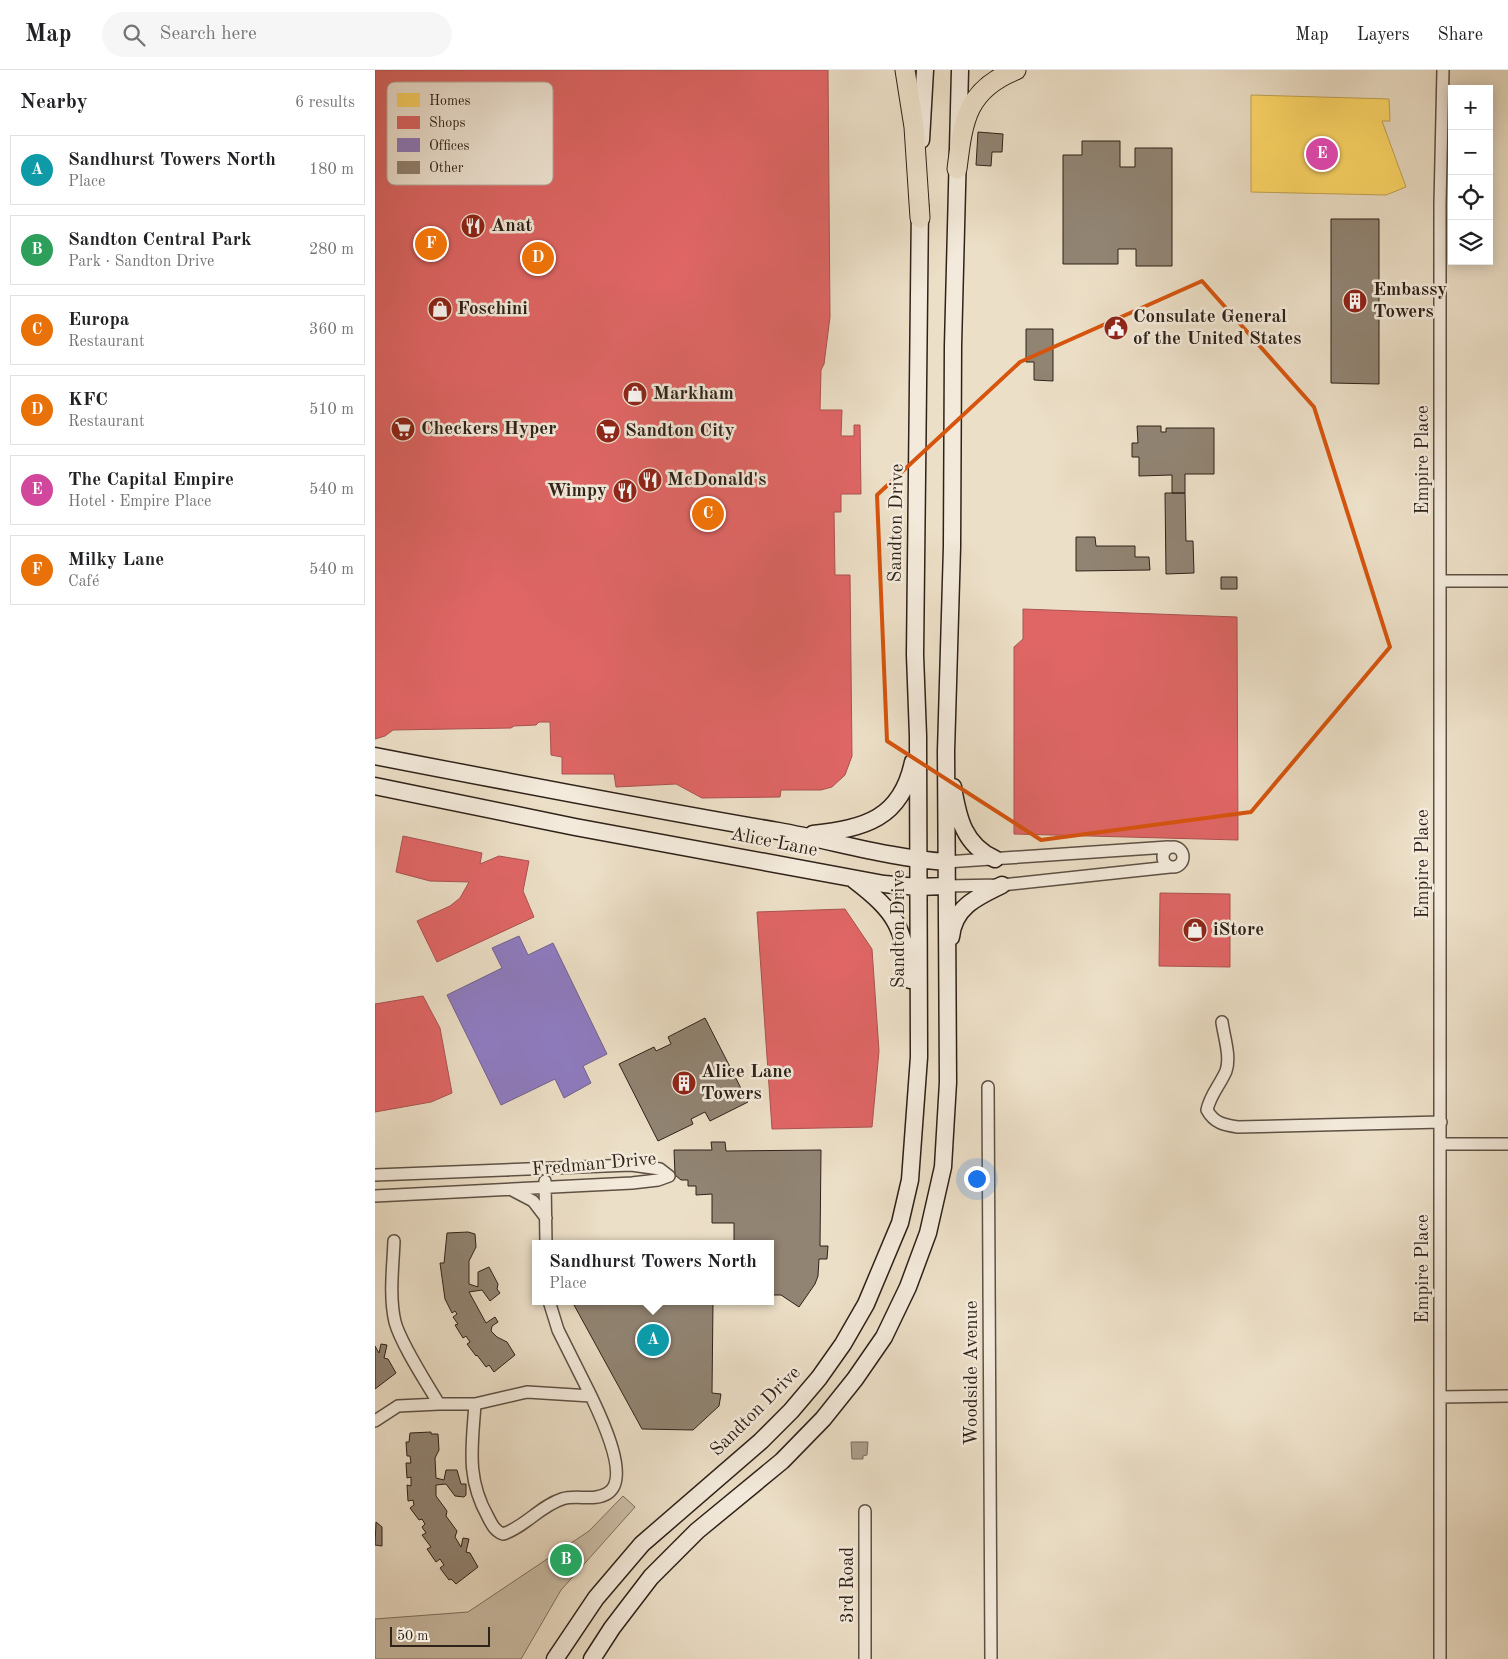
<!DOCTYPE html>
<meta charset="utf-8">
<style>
body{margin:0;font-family:"Old Standard TT",serif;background:#f6f6f6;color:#202124}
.controls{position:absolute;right:15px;top:15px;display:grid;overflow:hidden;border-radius:0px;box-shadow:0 2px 12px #0003}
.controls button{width:45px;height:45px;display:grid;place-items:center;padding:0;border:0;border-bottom:1px solid #e0e0e0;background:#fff;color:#202124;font:25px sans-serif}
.scale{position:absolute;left:15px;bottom:12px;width:100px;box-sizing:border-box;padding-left:5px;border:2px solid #2f2219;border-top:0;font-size:14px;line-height:18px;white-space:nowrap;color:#2f2219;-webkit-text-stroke:4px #f3eadb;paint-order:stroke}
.you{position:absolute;left:601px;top:1108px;width:18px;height:18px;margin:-12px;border:4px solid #fff;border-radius:50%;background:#1a73e8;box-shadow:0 0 0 8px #1a73e833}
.badge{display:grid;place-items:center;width:32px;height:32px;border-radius:50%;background:#8f2418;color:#fff;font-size:16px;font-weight:700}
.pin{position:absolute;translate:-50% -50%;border:2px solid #fff;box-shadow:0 1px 5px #0006}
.popup{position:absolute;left:157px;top:1170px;width:242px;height:65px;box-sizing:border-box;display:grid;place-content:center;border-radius:0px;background:#fff;filter:drop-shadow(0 1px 4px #0005);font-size:16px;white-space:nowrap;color:#757577}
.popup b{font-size:19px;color:#202124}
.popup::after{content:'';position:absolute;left:50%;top:100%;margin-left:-10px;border:10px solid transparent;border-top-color:#fff}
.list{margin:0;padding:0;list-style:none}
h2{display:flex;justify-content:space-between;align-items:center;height:65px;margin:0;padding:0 20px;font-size:21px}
h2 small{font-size:16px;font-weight:400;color:#757577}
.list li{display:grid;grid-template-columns:32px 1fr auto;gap:15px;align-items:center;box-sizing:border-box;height:70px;margin:0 10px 10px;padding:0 10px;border:1px solid #e0e0e0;border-radius:0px}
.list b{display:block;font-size:19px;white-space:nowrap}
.list p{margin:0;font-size:16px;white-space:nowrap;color:#757577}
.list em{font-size:16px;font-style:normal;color:#757577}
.icon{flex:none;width:28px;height:28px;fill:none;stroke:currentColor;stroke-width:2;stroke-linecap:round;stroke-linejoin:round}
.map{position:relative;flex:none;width:1133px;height:1589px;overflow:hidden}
header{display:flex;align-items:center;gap:30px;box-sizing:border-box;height:70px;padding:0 25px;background:#fff;border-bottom:1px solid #e0e0e0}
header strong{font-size:24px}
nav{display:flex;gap:28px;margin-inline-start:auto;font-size:18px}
.search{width:350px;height:45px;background:#f6f6f6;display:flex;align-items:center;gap:12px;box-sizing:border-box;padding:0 18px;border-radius:28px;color:#757577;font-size:19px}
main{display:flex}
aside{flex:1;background:#fff}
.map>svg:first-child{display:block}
.green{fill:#ccbfa9;stroke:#7e7061}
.water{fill:#ac9f8c;stroke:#7a6d5e}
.homes{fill:#ffd966;stroke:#c1a24f}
.shops{fill:#e06666;stroke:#ab524f}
.offices{fill:#8e7cc3;stroke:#726190}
.building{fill:#918473;stroke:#2f2219}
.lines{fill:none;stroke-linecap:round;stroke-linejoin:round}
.street-casing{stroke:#5e5144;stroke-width:14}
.secondary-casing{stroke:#2f2219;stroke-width:19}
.primary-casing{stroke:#2f2219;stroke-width:21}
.street{stroke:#f3eadb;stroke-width:11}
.secondary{stroke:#f3eadb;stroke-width:16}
.primary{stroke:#ecdfc7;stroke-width:19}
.marked{fill:none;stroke:#d6540d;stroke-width:4;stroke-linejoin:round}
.labels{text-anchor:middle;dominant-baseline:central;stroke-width:5;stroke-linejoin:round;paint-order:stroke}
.poi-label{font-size:19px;font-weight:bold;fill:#2f2219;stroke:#f3eadb;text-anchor:start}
.street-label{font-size:19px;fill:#2f2219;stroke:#f3eadb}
.key{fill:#f3eadb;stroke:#b8aea1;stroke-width:1}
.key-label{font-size:14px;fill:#2f2219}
</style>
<header>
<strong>Map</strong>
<div class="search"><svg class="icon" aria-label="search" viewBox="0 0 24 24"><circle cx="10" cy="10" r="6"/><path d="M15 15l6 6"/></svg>Search here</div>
<nav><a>Map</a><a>Layers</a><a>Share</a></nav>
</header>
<main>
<aside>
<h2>Nearby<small>6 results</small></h2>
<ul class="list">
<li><span class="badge" style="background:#0f9aa8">A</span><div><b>Sandhurst Towers North</b><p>Place</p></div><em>180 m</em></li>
<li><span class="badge" style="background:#2e9e5b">B</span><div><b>Sandton Central Park</b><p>Park · Sandton Drive</p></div><em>280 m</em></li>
<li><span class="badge" style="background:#e8710a">C</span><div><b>Europa</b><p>Restaurant</p></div><em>360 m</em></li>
<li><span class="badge" style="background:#e8710a">D</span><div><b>KFC</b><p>Restaurant</p></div><em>510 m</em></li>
<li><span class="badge" style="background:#d1479c">E</span><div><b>The Capital Empire</b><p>Hotel · Empire Place</p></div><em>540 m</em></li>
<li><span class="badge" style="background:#e8710a">F</span><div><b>Milky Lane</b><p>Café</p></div><em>540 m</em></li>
</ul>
</aside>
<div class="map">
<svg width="1133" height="1589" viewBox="0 0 1133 1589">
<rect width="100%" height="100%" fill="#ecdfc7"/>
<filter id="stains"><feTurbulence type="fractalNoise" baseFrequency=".004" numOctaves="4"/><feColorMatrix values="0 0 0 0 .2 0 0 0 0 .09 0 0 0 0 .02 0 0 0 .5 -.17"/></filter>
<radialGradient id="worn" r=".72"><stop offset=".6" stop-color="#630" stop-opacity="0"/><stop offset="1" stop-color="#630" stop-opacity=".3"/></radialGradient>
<!-- green -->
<path class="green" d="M248,1426L260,1437L186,1520L146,1589H0V1549L93,1542L214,1461Z"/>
<!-- water -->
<path class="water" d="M476,1372H493L492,1385L488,1386V1389H477Z"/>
<!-- homes -->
<path class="homes" d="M876,25L1014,29L1015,51H1007L1031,117L1011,125L876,122Z"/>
<!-- shops -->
<path class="shops" d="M0,0H453L455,247L449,294L446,300L445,340H467L466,366H479V355H485L486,424H466V442H459L460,505H475L477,686L470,705L457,717L446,720H406L405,727L327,728L301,714L241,717L239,704H187V687L176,685L175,652H164L161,655L139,656L136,658L18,660L10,666L0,669Z
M648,539L862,547L863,770L639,764V577L648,569Z
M28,766L107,783L105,794L124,786L154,791L148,821L159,847L62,892L42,851L75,836L85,828L94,812L55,811L21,802Z
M785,823L855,824V897L784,896Z
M470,839L497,879L504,981L497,1057L397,1059L382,842Z
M48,926L65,958L77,1023L56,1032L0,1042V934Z"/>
<!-- offices -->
<path class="offices" d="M144,866L153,885L178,873L232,984L208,996L216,1013L189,1028L180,1009L126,1035L72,925L127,898L117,878Z"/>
<!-- building -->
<path class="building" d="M603,62L628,64L627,82H617L616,96L601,95Z
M707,71H745V97H760V78H797V196H761V179H743V194H688V85H707Z
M956,149H1004V314L956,313Z
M651,259H678V311L659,310V292H651Z
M762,356H786V362H791V358H839V404H810V423H797V405L764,406V387H757V373H763Z
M790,423H810L811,471H818L819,503L791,504Z
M701,467H720L721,476H760V487H774L775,500L701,501Z
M846,507H862V519H846Z
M330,948L373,1032L335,1051L330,1042L316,1049L318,1054L283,1071L244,994L279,977L281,981L296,974L293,967Z
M336,1072H350L351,1081L446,1080L445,1176H453L452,1189H444L443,1206L440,1214L424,1237L406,1225H396V1174H359V1153H337V1124L321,1125V1116H313V1110H306L300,1105L299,1080H337Z
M93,1162L100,1164L101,1177L94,1191V1214L103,1217V1202L114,1197L123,1214L122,1219L125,1223L115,1231L107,1220L94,1222L111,1253L120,1247L123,1252L117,1256L116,1261L122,1267L132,1272L140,1285L119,1302L114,1295L111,1297L102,1285L101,1286L92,1274L95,1272L91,1266L88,1268L80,1255L83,1254L78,1247L82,1244L80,1241L77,1243L70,1229L65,1193H69L72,1163Z
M217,1231H338L337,1323L346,1324L344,1336L318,1360L267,1359L199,1235Z
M6,1274L12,1275L9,1288L13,1289L21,1303L0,1319V1276L4,1283Z
M56,1362V1364H63L64,1380L60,1388L61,1408L69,1410L71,1400H82L86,1414H91V1425L89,1427L80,1426L71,1414L61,1415V1426L72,1441L71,1446L82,1461L80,1467L86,1477L88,1468L94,1469L91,1482L95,1483L103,1497L81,1514L76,1509L74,1510L65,1498L69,1495L65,1489L61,1492L52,1479L56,1477L47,1465L51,1463L47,1457L50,1454L47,1449L44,1450L35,1438L39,1435L38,1430L33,1431L32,1415L36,1416V1407L32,1408L31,1393H36L35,1386H32L31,1372H34L35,1363Z
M1,1452L7,1457V1476L0,1475Z"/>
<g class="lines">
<defs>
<path id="street" d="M1066,511H1133
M788 787a10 10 0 1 1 20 0a10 10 0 1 1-20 0Z
M571,792L793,777
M570,816L627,815L795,797
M847,952C849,967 856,987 851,1001C845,1015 835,1025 832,1040C839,1053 849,1055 863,1057L1066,1052
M613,1017L616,1589
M1066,1074H1133
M0,1105L256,1095L285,1099L294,1106
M170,1111L171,1174
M137,1120L158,1131L171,1148
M0,1126L257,1113L283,1110L294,1106
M19,1171C18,1197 14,1226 20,1252C26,1274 51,1312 64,1334H100L152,1322L216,1326L183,1260L174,1231
M1065,1327L1133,1326
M100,1334C97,1377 91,1408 113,1447C117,1455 120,1461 128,1464C150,1457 165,1436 187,1429C202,1424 219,1432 233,1423C256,1408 225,1345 216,1326
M0,1351L23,1336L64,1334
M490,1589V1441
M1065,1589V134L1068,0"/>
<path id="secondary" d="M546,70L550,0
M0,686C134,712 268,738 403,761C459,771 514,788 571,792
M0,716L200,757L509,814L543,817L570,816
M578,717C583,748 589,775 620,789
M438,764C490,758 526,749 538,692
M479,810C522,843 528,856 535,910
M576,867C579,837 602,827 627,815
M180,1589L221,1528L267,1474L386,1371L416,1341L444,1308L468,1274L491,1234L525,1153L535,1110L544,987L543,666L540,585L545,135
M217,1589L237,1558L276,1507L322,1461L407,1391L448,1349L480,1309L509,1267L533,1217L553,1163L568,1097L573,1012L571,681L577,477L578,276L585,0"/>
<path id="primary" d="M530,0L539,57L545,148
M582,99C588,51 591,20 641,0"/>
</defs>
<!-- street casing -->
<use href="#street" class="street-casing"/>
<!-- secondary casing -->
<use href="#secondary" class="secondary-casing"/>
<!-- primary casing -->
<use href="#primary" class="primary-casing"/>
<!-- street -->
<use href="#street" class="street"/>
<!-- secondary -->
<use href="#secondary" class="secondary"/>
<!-- primary -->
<use href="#primary" class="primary"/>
</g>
<!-- marked area -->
<path class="marked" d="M827,211L939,337L1015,577L876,742L666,770L512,671L502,425L645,292Z"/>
<!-- icons -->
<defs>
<symbol id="restaurant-disc" viewBox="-11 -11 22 22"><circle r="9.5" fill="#8f2418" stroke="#f3eadb"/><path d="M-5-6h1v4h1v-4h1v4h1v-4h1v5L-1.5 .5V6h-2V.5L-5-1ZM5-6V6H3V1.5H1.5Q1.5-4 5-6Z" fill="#fff"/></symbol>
<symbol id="building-disc" viewBox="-11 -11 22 22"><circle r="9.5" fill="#8f2418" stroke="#f3eadb"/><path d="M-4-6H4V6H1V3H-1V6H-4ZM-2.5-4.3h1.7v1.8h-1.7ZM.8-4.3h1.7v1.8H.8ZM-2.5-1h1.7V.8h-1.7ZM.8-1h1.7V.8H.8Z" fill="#fff"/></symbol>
<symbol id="shop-disc" viewBox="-11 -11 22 22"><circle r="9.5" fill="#8f2418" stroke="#f3eadb"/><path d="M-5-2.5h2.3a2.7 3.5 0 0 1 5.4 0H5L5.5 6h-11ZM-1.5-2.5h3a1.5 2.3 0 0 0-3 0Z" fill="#fff"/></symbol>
<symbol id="civic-disc" viewBox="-11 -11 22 22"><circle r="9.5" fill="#8f2418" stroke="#f3eadb"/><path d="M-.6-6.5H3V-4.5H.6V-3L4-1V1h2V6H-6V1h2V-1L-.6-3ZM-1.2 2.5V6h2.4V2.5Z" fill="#fff"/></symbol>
<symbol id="supermarket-disc" viewBox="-11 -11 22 22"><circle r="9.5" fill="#8f2418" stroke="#f3eadb"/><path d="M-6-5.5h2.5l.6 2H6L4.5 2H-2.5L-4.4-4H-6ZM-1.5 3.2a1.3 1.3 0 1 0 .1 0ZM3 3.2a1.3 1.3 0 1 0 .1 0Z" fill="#fff"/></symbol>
</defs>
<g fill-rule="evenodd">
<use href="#restaurant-disc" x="84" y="142" width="28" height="28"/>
<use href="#building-disc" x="966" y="217" width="28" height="28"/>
<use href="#shop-disc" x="51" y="225" width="28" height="28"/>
<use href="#civic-disc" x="727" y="244" width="28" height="28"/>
<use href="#shop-disc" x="246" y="310" width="28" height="28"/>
<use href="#supermarket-disc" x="14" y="345" width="28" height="28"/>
<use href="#supermarket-disc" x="219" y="347" width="28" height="28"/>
<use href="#restaurant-disc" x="261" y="396" width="28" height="28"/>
<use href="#restaurant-disc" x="236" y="407" width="28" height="28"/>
<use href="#shop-disc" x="806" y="846" width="28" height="28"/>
<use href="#building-disc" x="295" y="999" width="28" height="28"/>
</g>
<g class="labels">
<!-- poi labels -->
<g class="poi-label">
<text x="116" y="156">Anat</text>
<text x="998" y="220">Embassy<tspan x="998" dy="22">Towers</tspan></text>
<text x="82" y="239">Foschini</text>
<text x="758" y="247">Consulate General<tspan x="758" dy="22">of the United States</tspan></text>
<text x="278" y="324">Markham</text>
<text x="46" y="359">Checkers Hyper</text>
<text x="250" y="361">Sandton City</text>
<text x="292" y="410">McDonald's</text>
<text x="232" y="421" text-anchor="end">Wimpy</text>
<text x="838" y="860">iStore</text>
<text x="326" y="1002">Alice Lane<tspan x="326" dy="22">Towers</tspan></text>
</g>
<!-- street labels -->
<g class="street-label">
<text transform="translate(1048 390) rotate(-90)">Empire Place</text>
<text transform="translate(522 453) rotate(-89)">Sandton Drive</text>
<text transform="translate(399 773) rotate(11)">Alice Lane</text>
<text transform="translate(1048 794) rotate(-90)">Empire Place</text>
<text transform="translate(524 859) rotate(-90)">Sandton Drive</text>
<text transform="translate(219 1095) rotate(-5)">Fredman Drive</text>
<text transform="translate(1048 1199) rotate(-90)">Empire Place</text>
<text transform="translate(597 1303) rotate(-90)">Woodside Avenue</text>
<text transform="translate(381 1342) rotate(-45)">Sandton Drive</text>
<text transform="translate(473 1515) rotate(-90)">3rd Road</text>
</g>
</g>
<!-- legend -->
<rect x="12" y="12" width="166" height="103" rx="8" class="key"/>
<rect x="22" y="23" width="23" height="14" fill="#ffd966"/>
<rect x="22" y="46" width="23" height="13" fill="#e06666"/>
<rect x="22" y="68" width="23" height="14" fill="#8e7cc3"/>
<rect x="22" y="91" width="23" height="13" fill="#918473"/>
<g class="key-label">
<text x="54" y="35">Homes</text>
<text x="54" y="57">Shops</text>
<text x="54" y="80">Offices</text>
<text x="54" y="102">Other</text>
</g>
<rect width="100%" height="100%" filter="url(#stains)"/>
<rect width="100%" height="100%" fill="url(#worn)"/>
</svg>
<div class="controls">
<button>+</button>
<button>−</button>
<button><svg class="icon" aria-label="locate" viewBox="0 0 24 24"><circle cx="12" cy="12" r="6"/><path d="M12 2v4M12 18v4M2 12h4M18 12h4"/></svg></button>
<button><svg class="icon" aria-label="layers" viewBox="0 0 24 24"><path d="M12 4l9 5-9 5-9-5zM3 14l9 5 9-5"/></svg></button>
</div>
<div class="scale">50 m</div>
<div class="you"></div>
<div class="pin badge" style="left:278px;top:1270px;background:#0f9aa8">A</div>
<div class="popup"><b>Sandhurst Towers North</b>Place</div>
<div class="pin badge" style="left:191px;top:1490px;background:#2e9e5b">B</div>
<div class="pin badge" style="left:333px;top:444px;background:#e8710a">C</div>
<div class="pin badge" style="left:163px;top:188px;background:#e8710a">D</div>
<div class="pin badge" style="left:947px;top:84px;background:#d1479c">E</div>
<div class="pin badge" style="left:56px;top:174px;background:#e8710a">F</div>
</div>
</main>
